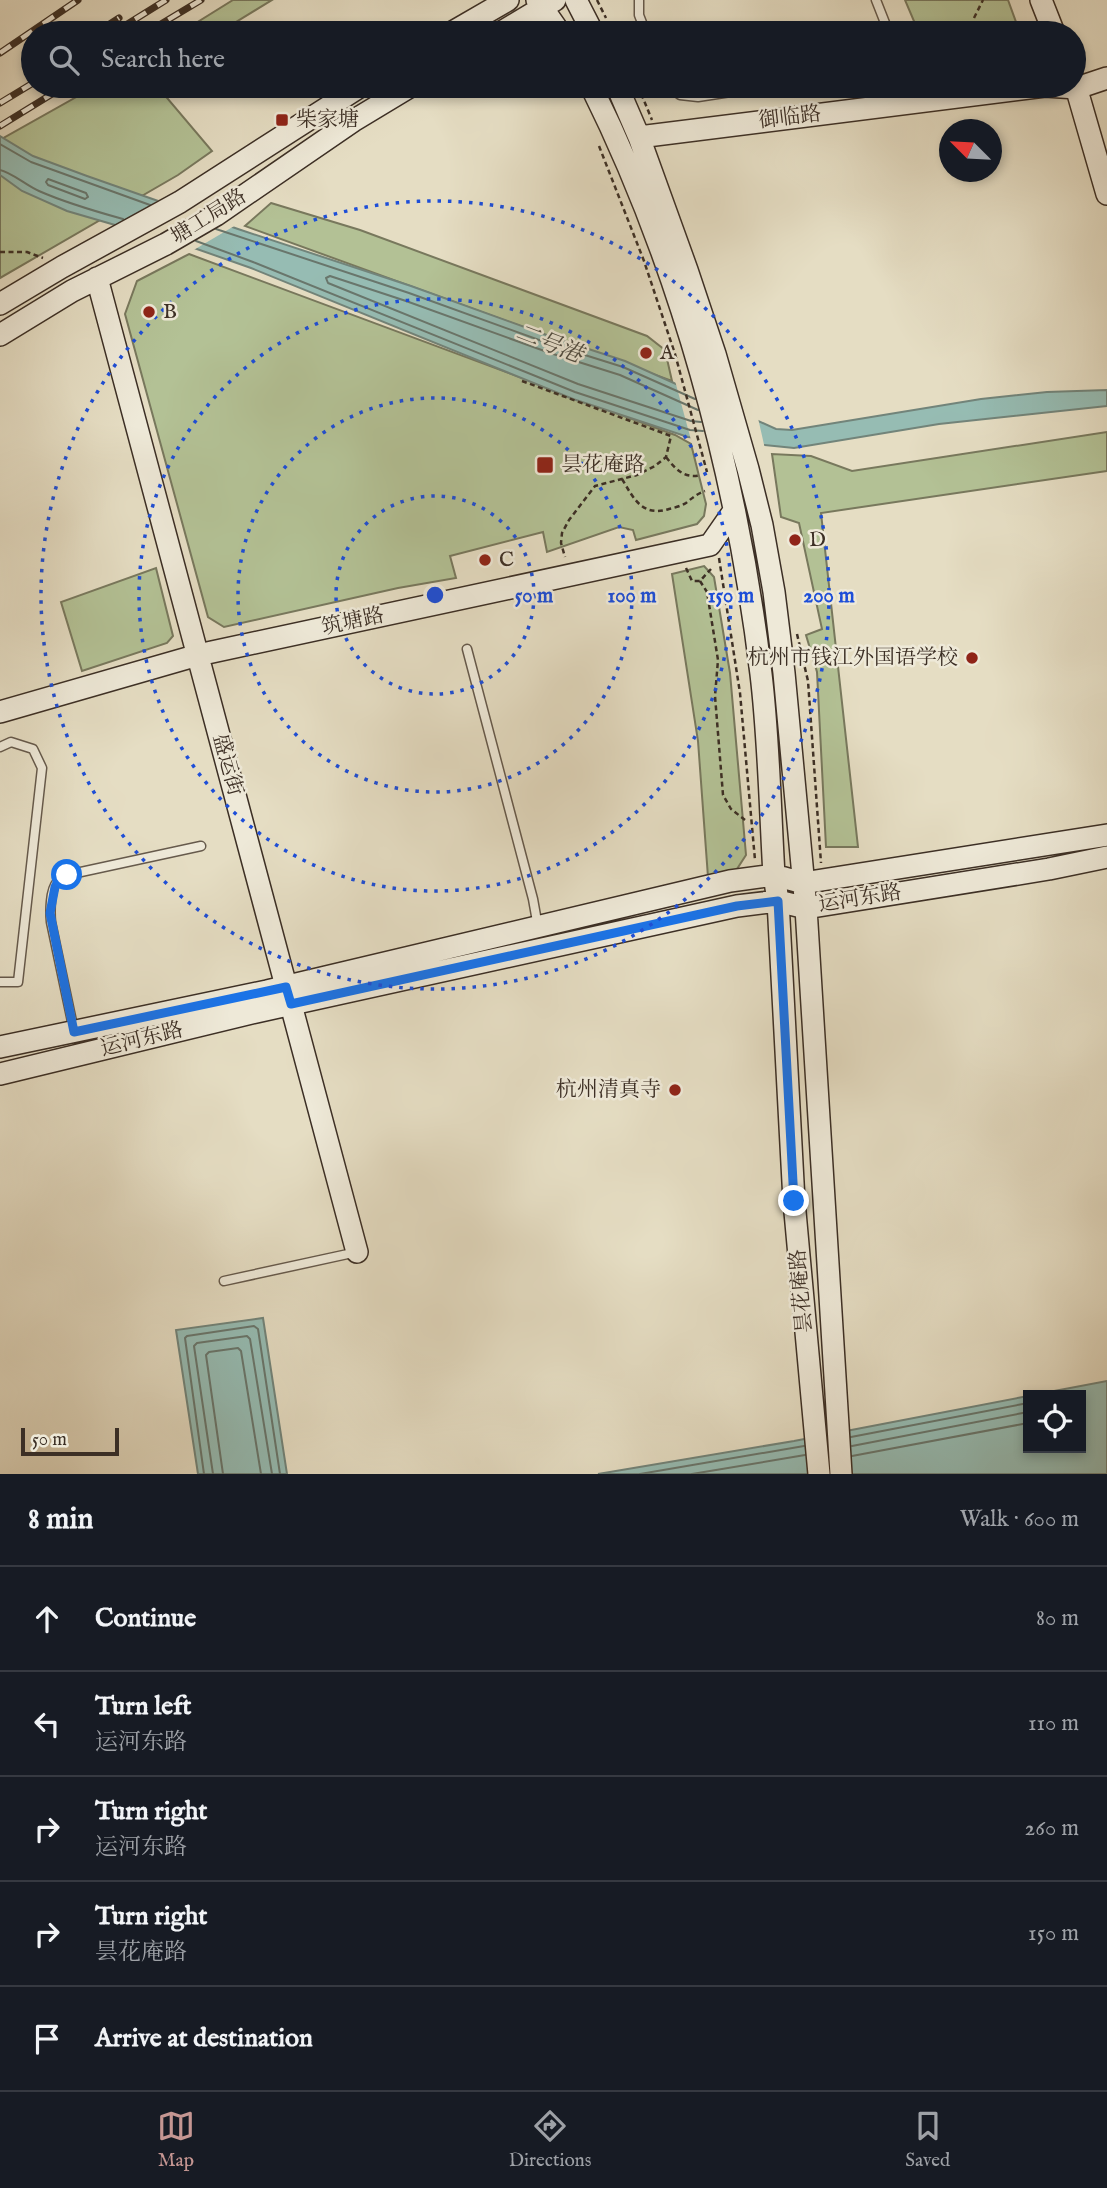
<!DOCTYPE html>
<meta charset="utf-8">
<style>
body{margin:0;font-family:"IM FELL English","Noto Serif SC",serif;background:#242831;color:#f1f3f6}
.controls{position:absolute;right:21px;bottom:21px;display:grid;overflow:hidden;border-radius:0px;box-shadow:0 4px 10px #0003}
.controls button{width:63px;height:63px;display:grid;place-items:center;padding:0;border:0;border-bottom:2px solid #363941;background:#171b24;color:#f1f3f6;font:35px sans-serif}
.compass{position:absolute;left:939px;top:119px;width:63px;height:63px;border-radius:50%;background:#171b24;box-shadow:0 4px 10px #0003;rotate:294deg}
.scale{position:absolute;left:21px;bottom:18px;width:98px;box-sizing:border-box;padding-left:7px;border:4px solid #3c2f25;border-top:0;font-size:19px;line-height:24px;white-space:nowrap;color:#3c2f25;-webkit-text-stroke:5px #eee9d8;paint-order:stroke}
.stop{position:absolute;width:21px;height:21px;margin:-16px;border:5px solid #1a73e8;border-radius:50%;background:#fff}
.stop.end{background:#1a73e8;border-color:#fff;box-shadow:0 2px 7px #0008}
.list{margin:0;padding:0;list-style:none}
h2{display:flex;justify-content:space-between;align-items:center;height:91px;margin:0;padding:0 28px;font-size:30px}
h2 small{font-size:23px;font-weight:400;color:#9ea1a6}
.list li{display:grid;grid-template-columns:46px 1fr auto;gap:21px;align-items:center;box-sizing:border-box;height:105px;padding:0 28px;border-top:2px solid #363941}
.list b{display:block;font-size:26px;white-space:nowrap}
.list p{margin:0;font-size:23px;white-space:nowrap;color:#9ea1a6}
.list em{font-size:23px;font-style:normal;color:#9ea1a6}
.icon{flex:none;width:38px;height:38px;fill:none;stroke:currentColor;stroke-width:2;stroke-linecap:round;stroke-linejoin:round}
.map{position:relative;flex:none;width:1107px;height:1474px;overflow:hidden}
.search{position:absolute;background:#171b24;box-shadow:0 4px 10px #0003;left:21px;right:21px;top:21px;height:77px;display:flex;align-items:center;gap:18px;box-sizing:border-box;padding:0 24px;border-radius:38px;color:#9ea1a6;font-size:26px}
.sheet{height:616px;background:#171b24}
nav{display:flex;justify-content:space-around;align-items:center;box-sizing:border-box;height:98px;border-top:2px solid #363941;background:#171b24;font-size:19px;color:#9ea1a6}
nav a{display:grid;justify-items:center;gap:4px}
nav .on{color:#c59692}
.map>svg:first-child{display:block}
.green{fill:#b3c195;stroke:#78785d;stroke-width:2}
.water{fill:#96bcb3;stroke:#72847a;stroke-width:2}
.pier{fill:#e5ddc3}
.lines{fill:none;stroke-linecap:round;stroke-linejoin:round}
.shore{stroke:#69766c;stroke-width:2}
.lane-casing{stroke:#665a4c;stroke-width:11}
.secondary-casing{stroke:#3c2f25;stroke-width:24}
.path{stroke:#3c2f25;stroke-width:2.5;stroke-dasharray:5 3.5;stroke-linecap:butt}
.lane{stroke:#eee9d8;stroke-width:8}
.secondary{stroke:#eee9d8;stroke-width:21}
.rail-casing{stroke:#3c2f25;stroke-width:7}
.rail{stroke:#eee9d8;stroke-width:4.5;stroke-dasharray:13;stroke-linecap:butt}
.route{stroke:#1a73e8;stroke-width:9}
.ring{fill:none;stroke:#1d4ed8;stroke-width:3.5;stroke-dasharray:3.5 7}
.poi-dot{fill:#8f2418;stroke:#eee9d8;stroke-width:2.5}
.labels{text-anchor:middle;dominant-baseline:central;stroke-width:5;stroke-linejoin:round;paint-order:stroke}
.street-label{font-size:21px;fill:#3c2f25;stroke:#eee9d8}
.poi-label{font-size:21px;fill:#3c2f25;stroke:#eee9d8;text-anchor:start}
.water-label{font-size:23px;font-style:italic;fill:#4e4b41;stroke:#eee9d8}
.centre{fill:#1d4ed8;stroke:#eee9d8;stroke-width:3.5}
.ring-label{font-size:21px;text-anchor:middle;font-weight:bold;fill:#1d4ed8;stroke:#eee9d8;stroke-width:5;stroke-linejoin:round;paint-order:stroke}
</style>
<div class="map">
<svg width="1107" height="1474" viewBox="0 0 1107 1474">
<rect width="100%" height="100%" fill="#e5ddc3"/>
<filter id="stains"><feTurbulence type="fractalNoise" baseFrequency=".00286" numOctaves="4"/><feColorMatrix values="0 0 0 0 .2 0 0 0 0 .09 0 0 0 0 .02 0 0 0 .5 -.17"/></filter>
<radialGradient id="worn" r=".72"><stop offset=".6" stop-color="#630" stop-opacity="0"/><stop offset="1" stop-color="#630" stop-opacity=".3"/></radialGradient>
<!-- green -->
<path class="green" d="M233,0H272L218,33H180Z
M905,0H1008L1020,33H919Z
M96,86H157L212,151L178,175L0,278V140Z
M271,203L360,230L647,336L665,350L672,381L245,226Z
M189,254L675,435L691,444L706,504L704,516L697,524L636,540L633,530L619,527L547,552L543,532L450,556L456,578L398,588L224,627L208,617L125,314L137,281Z
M1107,432V471L821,513L858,847H826L817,672L806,635L822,629L799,523L781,517L772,454L811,456L852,471Z
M704,566L714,577L730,673L746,855L735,872L708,877L698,741L672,574Z
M156,568L173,636L167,643L82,671L61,602Z"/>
<!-- water -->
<path class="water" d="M0,136L33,156L87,176L238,229L411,286L555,338L625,361L776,429L792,430L981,399L1047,392L1107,390V406L939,424L794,448L688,437L573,399L251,268L194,248L67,211L22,191L0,175Z
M263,1318L287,1474H198L176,1330Z
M1107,1381V1474H598L794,1441L1028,1396V1448H1081V1395H1033Z"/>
<!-- pier -->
<path class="pier" d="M162,198L236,225L192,251L114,228Z
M674,377L758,418L765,449L691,440Z"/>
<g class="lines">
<!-- shore -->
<path class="shore" d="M0,144L31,162L150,205
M0,170C11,172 27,186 39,191C66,203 94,211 123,219
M48,179L86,193L88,197L85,199L48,185L46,182Z
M216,229L409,293L553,345L623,367L695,399
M196,241L253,262L575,392L690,430L703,431
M698,410L620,375L550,353L406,301L330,276L326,278L328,283L578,384L691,421L701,422
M851,1437L1028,1403
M852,1446L1028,1412
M852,1456L1028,1423
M204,1474L185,1338L187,1336L254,1326L258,1329L280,1474
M213,1474L194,1346L197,1343L247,1336L250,1339L272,1474
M223,1474L206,1355L209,1352L238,1348L241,1351L261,1474
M640,1474L804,1446
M692,1474L805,1455"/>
<defs>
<path id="lane" d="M639,0V15L646,33
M876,0L889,33
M669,86L680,95L698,97L763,87
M905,86L908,100
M467,649L533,899L538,927
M0,747L11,742L33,749L42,768L18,982H0
M74,1031L51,922C50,912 50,890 57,882C59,880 65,877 67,875L201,846
M224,1281L357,1252"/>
<path id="secondary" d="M537,0L560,33
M576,0L593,33
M1041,0L1054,33
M451,33L508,0
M500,33L555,0
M1074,80L1107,194
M591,86C681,267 737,474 761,674C769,740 770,809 774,875L778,901L794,1201L819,1474
M617,86L639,137L687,270L715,354L748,469L762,525L774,592L784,673L806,908L841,1474
M639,137L1045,86L1077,88L1107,78
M97,278L357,1252
M0,304L62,267L180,202L361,86
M0,335L72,291L166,244L216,215L353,121L411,86
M0,712L198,655L710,545L733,512
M0,1047L267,991L730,881L774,875L803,883L1107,835
M0,1074L256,1012L737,906L778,901L806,908L1049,869L1107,857"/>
</defs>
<!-- lane casing -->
<use href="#lane" class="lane-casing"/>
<!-- secondary casing -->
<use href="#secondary" class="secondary-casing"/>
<!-- path -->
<path class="path" d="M597,0L606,18
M974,18L983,0
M638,86L652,120
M599,146L644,261L675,354L707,472
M0,252H27L43,258
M522,381L671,436L666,457L655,466L637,475L595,486L569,520L562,533L561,543L565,557
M666,457C676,470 685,479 701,475
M622,479C634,499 642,517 669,509C674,508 681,506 686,503C692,498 697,494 705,491
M719,558L740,693L755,860
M686,568L692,581H700L711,569
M700,581L707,592L718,660L715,696L723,795L731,809L745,820
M797,634L808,681L821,863"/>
<!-- lane -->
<use href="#lane" class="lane"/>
<!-- secondary -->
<use href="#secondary" class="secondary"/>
<defs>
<path id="rail" d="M96,33L119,18
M113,33L166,0
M146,33L201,0
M0,53L78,0
M0,103L33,83
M0,126L65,86"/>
</defs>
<!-- rail casing -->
<use href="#rail" class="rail-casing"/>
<!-- rail -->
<use href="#rail" class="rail"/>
</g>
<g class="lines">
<!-- route -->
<path class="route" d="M67,875L58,881L55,887L50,913L74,1032L286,987L291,1004L737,906L778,901L794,1201"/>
</g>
<!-- distance rings -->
<g class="ring">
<circle cx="435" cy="595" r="99"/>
<circle cx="435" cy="595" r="197"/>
<circle cx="435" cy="595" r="296"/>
<circle cx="435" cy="595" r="394"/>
</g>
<!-- markers -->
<g class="poi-dot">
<rect x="275" y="113" width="14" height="14" rx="3.5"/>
<circle cx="149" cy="312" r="7"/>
<circle cx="646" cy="353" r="7"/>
<rect x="536" y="456" width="18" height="18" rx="3.5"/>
<circle cx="795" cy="540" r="7"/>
<circle cx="485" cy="560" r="7"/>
<circle cx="972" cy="658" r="7"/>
<circle cx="675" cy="1090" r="7"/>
</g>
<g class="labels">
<!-- street labels -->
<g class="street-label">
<text transform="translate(790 118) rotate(-7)">御临路</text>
<text transform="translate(209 217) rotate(-32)">塘工局路</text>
<text transform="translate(353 622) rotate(-12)">筑塘路</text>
<text transform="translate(227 765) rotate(75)">盛运街</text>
<text transform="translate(860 899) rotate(-9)">运河东路</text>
<text transform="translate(142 1040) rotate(-14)">运河东路</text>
<text transform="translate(802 1291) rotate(-95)">昙花庵路</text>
</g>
<!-- poi labels -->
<g class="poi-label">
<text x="296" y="120">柴家塘</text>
<text x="163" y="312">B</text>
<text x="660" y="353">A</text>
<text x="561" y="465">昙花庵路</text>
<text x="809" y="540">D</text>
<text x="499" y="560">C</text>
<text x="958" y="658" text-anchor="end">杭州市钱江外国语学校</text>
<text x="661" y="1090" text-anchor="end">杭州清真寺</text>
</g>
<!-- water labels -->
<g class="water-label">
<text transform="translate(549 344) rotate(21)">二号港</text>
</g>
</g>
<circle cx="435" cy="595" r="10" class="centre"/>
<g class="ring-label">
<text x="534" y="602">50 m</text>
<text x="632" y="602">100 m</text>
<text x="731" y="602">150 m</text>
<text x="829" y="602">200 m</text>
</g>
<rect width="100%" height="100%" filter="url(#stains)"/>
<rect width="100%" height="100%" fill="url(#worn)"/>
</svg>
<div class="controls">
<button><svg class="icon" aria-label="locate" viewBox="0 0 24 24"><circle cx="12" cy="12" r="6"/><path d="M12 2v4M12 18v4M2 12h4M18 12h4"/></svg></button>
</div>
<svg class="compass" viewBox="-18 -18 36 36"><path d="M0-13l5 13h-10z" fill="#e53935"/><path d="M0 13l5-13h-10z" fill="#9ea1a6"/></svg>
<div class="scale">50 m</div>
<div class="stop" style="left:67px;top:875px"></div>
<div class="stop end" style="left:794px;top:1201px"></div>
<div class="search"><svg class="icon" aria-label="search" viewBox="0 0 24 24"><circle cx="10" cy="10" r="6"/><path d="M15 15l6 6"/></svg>Search here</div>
</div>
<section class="sheet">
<h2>8 min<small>Walk · 600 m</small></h2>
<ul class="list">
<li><svg class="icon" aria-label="ahead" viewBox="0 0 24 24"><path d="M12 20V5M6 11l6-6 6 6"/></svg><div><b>Continue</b></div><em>80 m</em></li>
<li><svg class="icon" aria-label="left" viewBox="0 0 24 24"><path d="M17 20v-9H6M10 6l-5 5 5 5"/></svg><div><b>Turn left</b><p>运河东路</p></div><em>110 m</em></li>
<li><svg class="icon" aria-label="right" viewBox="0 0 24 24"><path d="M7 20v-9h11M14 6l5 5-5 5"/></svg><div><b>Turn right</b><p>运河东路</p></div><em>260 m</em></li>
<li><svg class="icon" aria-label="right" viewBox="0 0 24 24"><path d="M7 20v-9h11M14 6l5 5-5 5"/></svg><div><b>Turn right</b><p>昙花庵路</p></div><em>150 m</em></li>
<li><svg class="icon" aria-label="arrive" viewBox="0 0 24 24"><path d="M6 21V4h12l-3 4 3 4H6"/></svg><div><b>Arrive at destination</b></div></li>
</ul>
</section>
<nav>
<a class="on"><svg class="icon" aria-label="map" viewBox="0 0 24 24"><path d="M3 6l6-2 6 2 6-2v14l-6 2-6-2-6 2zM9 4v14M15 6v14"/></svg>Map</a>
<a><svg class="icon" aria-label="directions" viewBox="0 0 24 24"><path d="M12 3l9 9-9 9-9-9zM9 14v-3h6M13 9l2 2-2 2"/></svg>Directions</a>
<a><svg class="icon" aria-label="saved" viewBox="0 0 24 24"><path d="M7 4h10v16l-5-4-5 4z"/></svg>Saved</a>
</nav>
